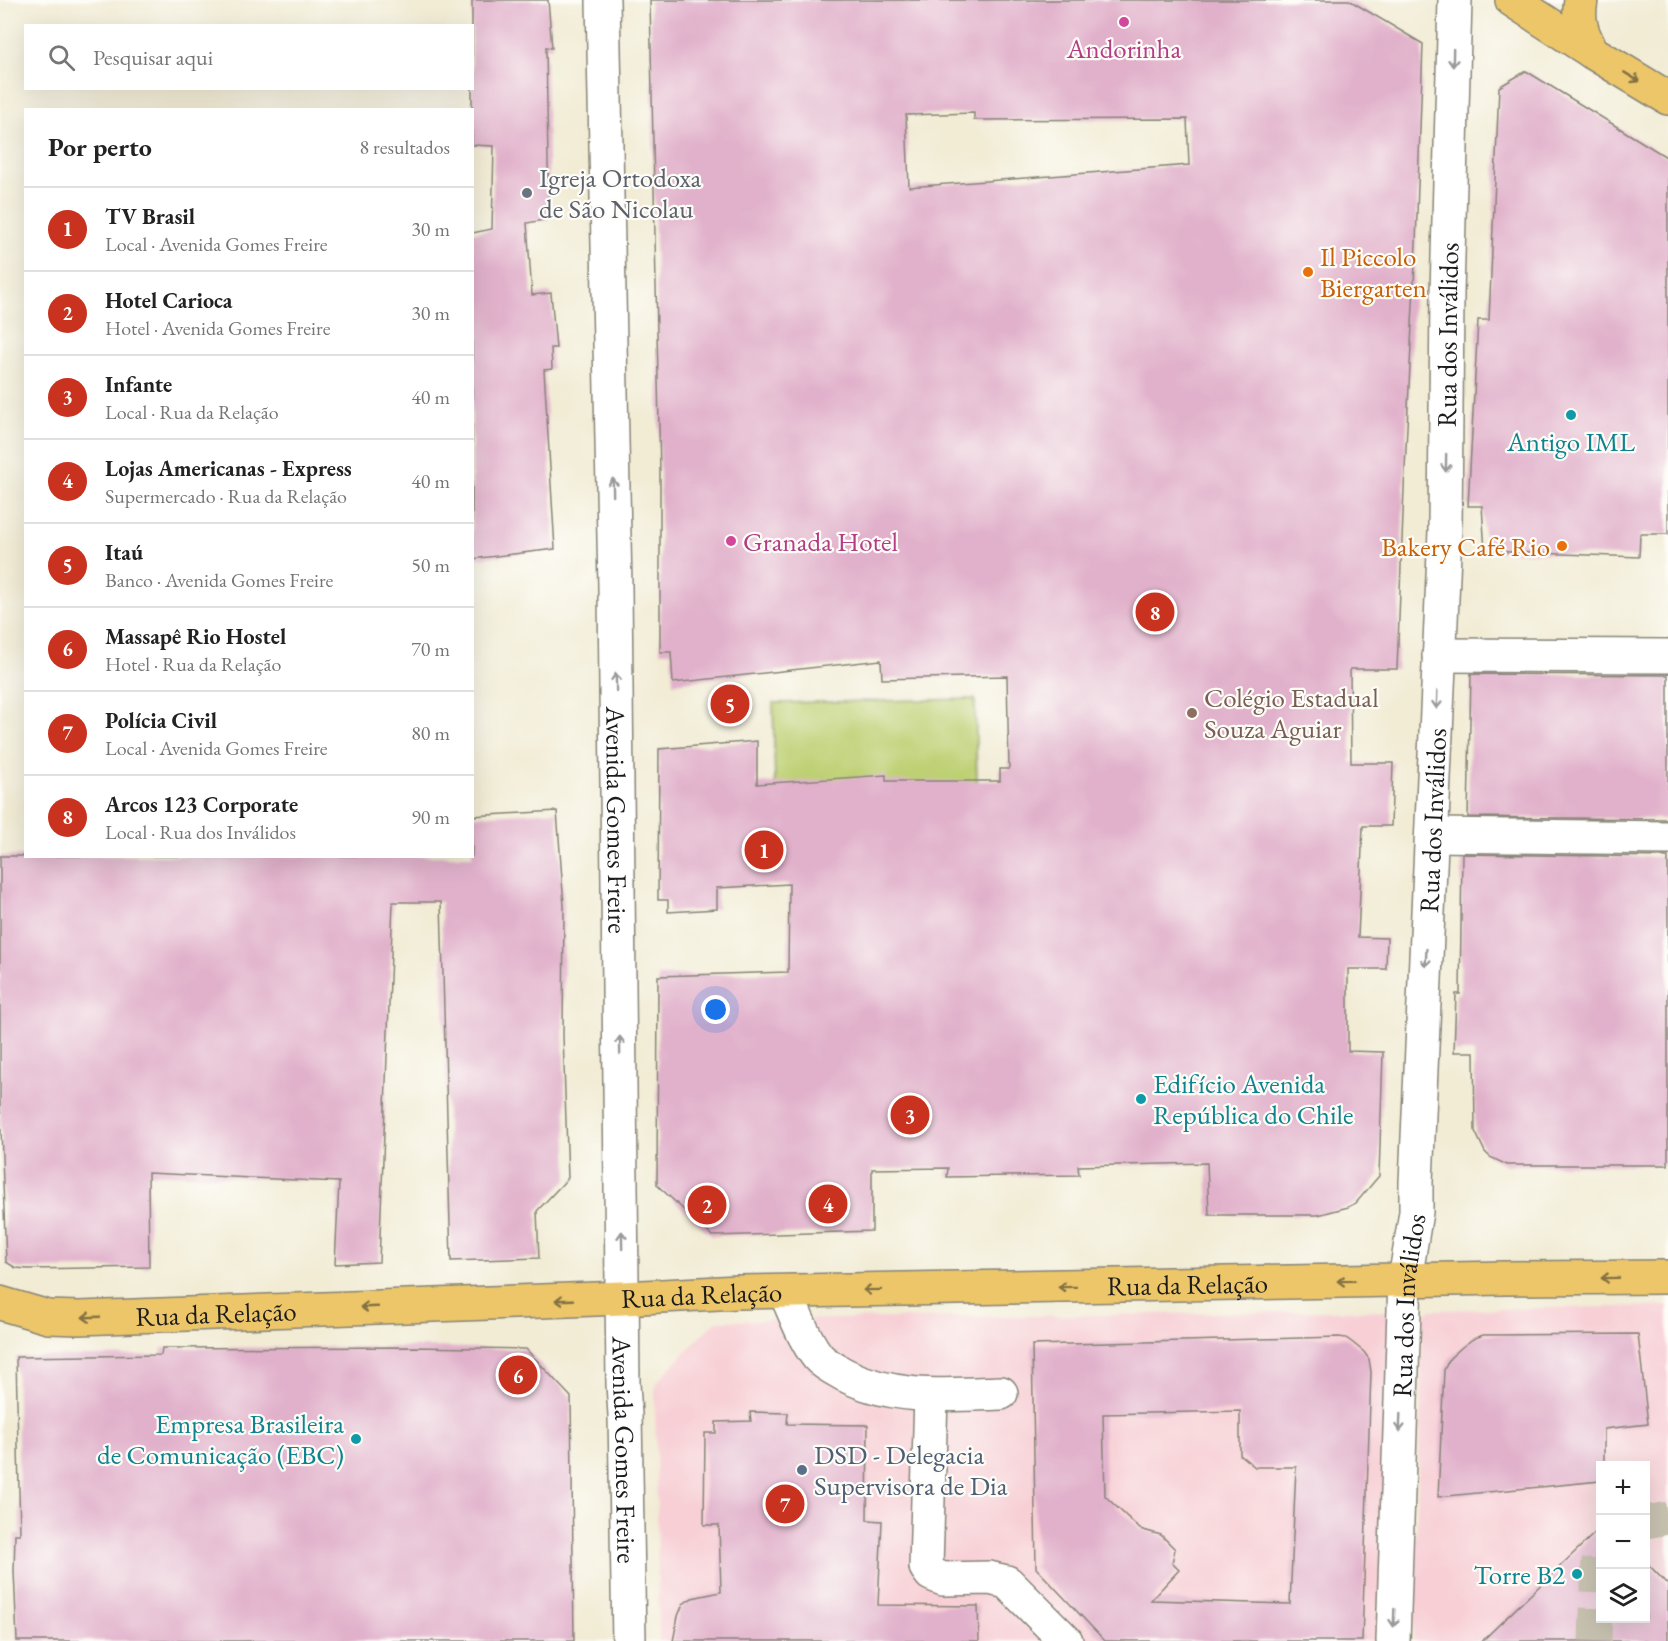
<!DOCTYPE html>
<html lang="pt">
<meta charset="utf-8">
<style>
body{margin:0;font-family:"EB Garamond",serif;background:#f2f2f2;color:#222}
.controls{position:absolute;right:18px;bottom:18px;display:grid;overflow:hidden;border-radius:0px;box-shadow:0 6px 24px #0002}
.controls button{width:54px;height:54px;display:grid;place-items:center;padding:0;border:0;border-bottom:2px solid #e0e0e0;background:#fff;color:#222;font:30px sans-serif}
.you{position:absolute;left:716px;top:1010px;width:21px;height:21px;margin:-15px;border:4px solid #fff;border-radius:50%;background:#1a73e8;box-shadow:0 0 0 9px #1a73e833}
.badge{display:grid;place-items:center;width:39px;height:39px;border-radius:50%;background:#c8321e;color:#fff;font-size:20px;font-weight:700}
.pin{position:absolute;translate:-50% -50%;border:3px solid #fff;box-shadow:0 2px 6px #0006}
.list{margin:0;padding:0;list-style:none}
h2{display:flex;justify-content:space-between;align-items:center;height:78px;margin:0;padding:0 24px;font-size:26px}
h2 small{font-size:20px;font-weight:400;color:#767676}
.list li{display:grid;grid-template-columns:39px 1fr auto;gap:18px;align-items:center;box-sizing:border-box;height:84px;padding:0 24px;border-top:2px solid #e0e0e0}
.list b{display:block;font-size:22px;white-space:nowrap}
.list p{margin:0;font-size:20px;white-space:nowrap;color:#767676}
.list em{font-size:20px;font-style:normal;color:#767676}
.icon{flex:none;width:33px;height:33px;fill:none;stroke:currentColor;stroke-width:2;stroke-linecap:round;stroke-linejoin:round}
.map{position:relative;flex:none;width:1668px;height:1641px;overflow:hidden}
.search{position:absolute;background:#fff;box-shadow:0 6px 24px #0002;left:24px;top:24px;width:450px;height:66px;display:flex;align-items:center;gap:15px;box-sizing:border-box;padding:0 21px;border-radius:0px;color:#767676;font-size:22px}
.panel{position:absolute;background:#fff;box-shadow:0 6px 24px #0002;left:24px;top:108px;width:450px;height:750px;border-radius:0px}
.map>svg:first-child{display:block}
.built{fill:#f7cfd5;fill-rule:evenodd}
.green{fill:#bed073;stroke:#6d7648;stroke-width:1.5}
.building{fill:#e1b1cb;fill-rule:evenodd}
.lines{fill:none;stroke-linecap:round;stroke-linejoin:round}
.minor-tunnel{stroke:#c7c2b0;stroke-width:33;stroke-dasharray:33 16;stroke-linecap:butt}
.minor-casing{stroke:#878478;stroke-width:36}
.major-casing{stroke:#878478;stroke-width:36}
.minor{stroke:#fff;stroke-width:33}
.major{stroke:#ecc669;stroke-width:33}
.oneway{stroke:#999}
.oneway2{stroke:#847142}
.hotel-dot{fill:#d1479c;stroke:#fdfcf7;stroke-width:2}
.worship-dot{fill:#6b7280;stroke:#fdfcf7;stroke-width:2}
.food-dot{fill:#e8710a;stroke:#fdfcf7;stroke-width:2}
.culture-dot{fill:#0f9aa8;stroke:#fdfcf7;stroke-width:2}
.education-dot{fill:#8d6e63;stroke:#fdfcf7;stroke-width:2}
.service-dot{fill:#5c6f8a;stroke:#fdfcf7;stroke-width:2}
.labels{text-anchor:middle;dominant-baseline:central;stroke-width:4.5;stroke-linejoin:round;paint-order:stroke}
.hotel-label{font-size:27px;fill:#b23c85;stroke:#fdfcf7}
.worship-label{font-size:27px;fill:#5b616d;stroke:#fdfcf7;text-anchor:start}
.food-label{font-size:27px;fill:#c56008;stroke:#fdfcf7;text-anchor:start}
.street-label{font-size:27px;fill:#1c1c1c;stroke:#fdfcf7}
.culture-label{font-size:27px;fill:#0d838f;stroke:#fdfcf7;text-anchor:end}
.education-label{font-size:27px;fill:#785e54;stroke:#fdfcf7;text-anchor:start}
.service-label{font-size:27px;fill:#4e5e75;stroke:#fdfcf7;text-anchor:start}
</style>
<div class="map">
<svg width="1668" height="1641" viewBox="0 0 1668 1641">
<rect width="100%" height="100%" fill="#fdfcf7"/>
<filter id="ink" filterUnits="userSpaceOnUse"><feTurbulence type="fractalNoise" baseFrequency=".0167" numOctaves="2"/><feDisplacementMap in="SourceGraphic" scale="12" xChannelSelector="R" yChannelSelector="G"/><feConvolveMatrix kernelMatrix="1 2 1 2 8 2 1 2 1" color-interpolation-filters="sRGB"/></filter>
<filter id="wash" filterUnits="userSpaceOnUse"><feTurbulence type="fractalNoise" baseFrequency=".008" numOctaves="4" result="noise"/><feDisplacementMap in="SourceGraphic" scale="24" xChannelSelector="R" yChannelSelector="G"/><feGaussianBlur stdDeviation="1.35" result="paint"/><feColorMatrix in="noise" values="0 0 0 0 0 0 0 0 0 0 0 0 0 0 0 0 0 1.4 0 .05"/><feComposite in="paint" operator="in"/></filter>
<g filter="url(#wash)">
<rect width="100%" height="100%" fill="#f2ecd5"/>
<!-- built -->
<path class="built" d="M1668,1306V1641H1413L1423,1316L1430,1310ZM1600,1466H1646V1618H1600Z
M1391,1310L1389,1641H659L655,1391L657,1382L713,1323L718,1321Z"/>
<!-- green -->
<path class="green" d="M975,699L977,784L775,788L773,703Z"/>
<g id="blocks">
<!-- building -->
<path class="building" d="M472,0H548L552,48L546,47L549,219L527,223L532,295L551,293L556,348H551L552,369L544,370L555,549L472,559V233L492,229L494,146L472,145Z
M650,0H1349L1423,44L1416,243L1404,489L1397,669H1350L1351,763H1393L1391,826H1363L1358,937L1387,938L1386,969H1348V1051L1383,1052L1379,1176L1356,1203L1348,1207L1318,1215H1209L1207,1163L1078,1166L1079,1175L947,1177L948,1168L872,1169V1231L712,1236L657,1185L658,976L788,972L789,884L717,888V909L668,912V900H658L659,749L757,741V784L886,775V781H1000V769H1009L1007,676L882,679L881,660L673,683L671,652H660V473ZM974,113V120L1187,119L1189,165L909,187L906,115Z
M1526,71L1668,158V534H1640L1639,557L1485,551L1482,506H1468L1478,320H1489L1499,87Z
M1471,674L1668,675V819L1468,817Z
M557,811L564,906L563,1036L568,1178L537,1211L539,1258L451,1261L441,902H393L379,1262L335,1264L339,1182L148,1173L149,1267L28,1269L16,1268L6,1262L0,1103V856H472V816Z
M1462,854L1668,857V1165H1507L1490,1157L1485,1152L1475,1131L1474,1052H1454L1456,994H1460Z
M1638,1334L1648,1424L1604,1429V1466H1600V1481L1438,1497L1444,1370L1450,1358L1462,1347L1473,1339L1483,1335Z
M1339,1337L1346,1338L1353,1343L1364,1352L1369,1359L1371,1372L1362,1641H1105L1036,1568L1032,1345ZM1240,1411V1455L1255,1467H1296L1290,1604L1151,1600L1179,1570L1172,1563L1175,1549L1161,1535L1140,1529L1105,1496L1103,1414Z
M414,1347L526,1349L571,1397L574,1641H17L14,1571L15,1534H20L16,1357L161,1355L162,1348Z
M750,1412L788,1413L787,1424L868,1425L867,1520L882,1521L878,1605L978,1606L979,1641H673L678,1616L683,1604L692,1598L721,1592L719,1525H704L705,1433H716V1422L751,1421Z
M1600,1528V1618H1646V1562L1668,1585V1641H1482Z"/>
</g>
</g>
<g filter="url(#ink)">
<use href="#blocks" fill-opacity="0" stroke="#878478" stroke-width="1.5"/>
<g class="lines">
<!-- minor-tunnel -->
<path class="minor-tunnel" d="M1646,1522L1668,1518
M1595,1641L1598,1559L1600,1553"/>
<defs>
<g id="minor">
<path id="s1" d="M603,0L615,587L623,1384L625,1415L629,1641"/>
<path d="M1439,655L1668,656"/>
<path d="M1432,835L1668,838"/>
<path d="M785,1292C795,1313 803,1338 818,1357C824,1364 836,1370 845,1375C894,1400 948,1395 1001,1393"/>
<path d="M931,1396L926,1567L931,1574L943,1579L989,1578L1007,1582L1066,1641"/>
<path id="s2" d="M1393,1641L1405,1280L1416,1212V1182L1445,531L1447,293L1455,0"/>
</g>
<g id="major">
<path d="M1512,0L1592,52L1668,98"/>
<path d="M1581,0C1577,22 1582,33 1592,52"/>
<path id="s3" d="M0,1303L48,1317L79,1318L623,1298L738,1292L1505,1278L1668,1277"/>
</g>
</defs>
<!-- minor casing -->
<use href="#minor" class="minor-casing"/>
<!-- major casing -->
<use href="#major" class="major-casing"/>
<!-- minor -->
<use href="#minor" class="minor"/>
<!-- major -->
<use href="#major" class="major"/>
</g>
<!-- one-way arrows -->
<defs><path id="oneway-shaft" d="M-6 0H5M1.5-3L5.5 0L1.5 3" fill="none" stroke-width="1.6" stroke-linecap="round" stroke-linejoin="round" transform="scale(1.5)"/></defs>
<g class="oneway">
<use href="#oneway-shaft" transform="translate(1453 58) rotate(91)"/>
<use href="#oneway-shaft" transform="translate(1446 463) rotate(91)"/>
<use href="#oneway-shaft" transform="translate(613 487) rotate(-91)"/>
<use href="#oneway-shaft" transform="translate(616 682) rotate(-91)"/>
<use href="#oneway-shaft" transform="translate(1437 700) rotate(92)"/>
<use href="#oneway-shaft" transform="translate(1426 958) rotate(93)"/>
<use href="#oneway-shaft" transform="translate(620 1045) rotate(-91)"/>
<use href="#oneway-shaft" transform="translate(622 1240) rotate(-91)"/>
<use href="#oneway-shaft" transform="translate(1400 1423) rotate(92)"/>
<use href="#oneway-shaft" transform="translate(1394 1618) rotate(92)"/>
</g>
<g class="oneway2">
<use href="#oneway-shaft" transform="translate(1632 77) rotate(31)"/>
<use href="#oneway-shaft" transform="translate(1610 1278) rotate(179)"/>
<use href="#oneway-shaft" transform="translate(1346 1281) rotate(179)"/>
<use href="#oneway-shaft" transform="translate(1067 1287) rotate(179)"/>
<use href="#oneway-shaft" transform="translate(872 1290) rotate(179)"/>
<use href="#oneway-shaft" transform="translate(564 1300) rotate(178)"/>
<use href="#oneway-shaft" transform="translate(369 1307) rotate(178)"/>
<use href="#oneway-shaft" transform="translate(91 1317) rotate(178)"/>
</g>
</g>
<!-- markers -->
<g class="hotel-dot">
<circle cx="1124" cy="22" r="6"/>
<circle cx="731" cy="541" r="6"/>
</g>
<circle class="worship-dot" cx="527" cy="193" r="6"/>
<g class="food-dot">
<circle cx="1308" cy="272" r="6"/>
<circle cx="1562" cy="546" r="6"/>
</g>
<g class="culture-dot">
<circle cx="1571" cy="415" r="6"/>
<circle cx="1141" cy="1099" r="6"/>
<circle cx="356" cy="1439" r="6"/>
<circle cx="1577" cy="1574" r="6"/>
</g>
<circle class="education-dot" cx="1192" cy="713" r="6"/>
<circle class="service-dot" cx="802" cy="1470" r="6"/>
<g class="labels">
<!-- hotel labels -->
<g class="hotel-label">
<text x="1124" y="48">Andorinha</text>
<text x="743" y="541" text-anchor="start">Granada Hotel</text>
</g>
<!-- worship labels -->
<g class="worship-label">
<text x="539" y="177">Igreja Ortodoxa<tspan x="539" dy="31">de São Nicolau</tspan></text>
</g>
<!-- food labels -->
<g class="food-label">
<text x="1320" y="256">Il Piccolo<tspan x="1320" dy="31">Biergarten</tspan></text>
<text x="1550" y="546" text-anchor="end">Bakery Café Rio</text>
</g>
<!-- street labels -->
<g class="street-label">
<text stroke="none"><textPath href="#s2" startOffset="1308">Rua dos Inválidos</textPath></text>
<text stroke="none"><textPath href="#s1" startOffset="820">Avenida Gomes Freire</textPath></text>
<text stroke="none"><textPath href="#s2" startOffset="822">Rua dos Inválidos</textPath></text>
<text stroke="none"><textPath href="#s3" startOffset="1190">Rua da Relação</textPath></text>
<text stroke="none"><textPath href="#s3" startOffset="704">Rua da Relação</textPath></text>
<text stroke="none"><textPath href="#s2" startOffset="336">Rua dos Inválidos</textPath></text>
<text stroke="none"><textPath href="#s3" startOffset="218">Rua da Relação</textPath></text>
<text stroke="none"><textPath href="#s1" startOffset="1450">Avenida Gomes Freire</textPath></text>
</g>
<!-- culture labels -->
<g class="culture-label">
<text x="1571" y="441" text-anchor="middle">Antigo IML</text>
<text x="1153" y="1083" text-anchor="start">Edifício Avenida<tspan x="1153" dy="31">República do Chile</tspan></text>
<text x="344" y="1423">Empresa Brasileira<tspan x="344" dy="31">de Comunicação (EBC)</tspan></text>
<text x="1565" y="1574">Torre B2</text>
</g>
<!-- education labels -->
<g class="education-label">
<text x="1204" y="697">Colégio Estadual<tspan x="1204" dy="31">Souza Aguiar</tspan></text>
</g>
<!-- service labels -->
<g class="service-label">
<text x="814" y="1454">DSD - Delegacia<tspan x="814" dy="31">Supervisora de Dia</tspan></text>
</g>
</g>
</svg>
<div class="controls">
<button>+</button>
<button>−</button>
<button><svg class="icon" aria-label="layers" viewBox="0 0 24 24"><path d="M12 4l9 5-9 5-9-5zM3 14l9 5 9-5"/></svg></button>
</div>
<div class="you"></div>
<div class="pin badge" style="left:764px;top:850px">1</div>
<div class="pin badge" style="left:707px;top:1205px">2</div>
<div class="pin badge" style="left:910px;top:1115px">3</div>
<div class="pin badge" style="left:828px;top:1204px">4</div>
<div class="pin badge" style="left:730px;top:704px">5</div>
<div class="pin badge" style="left:518px;top:1375px">6</div>
<div class="pin badge" style="left:785px;top:1504px">7</div>
<div class="pin badge" style="left:1155px;top:612px">8</div>
<div class="search"><svg class="icon" aria-label="search" viewBox="0 0 24 24"><circle cx="10" cy="10" r="6"/><path d="M15 15l6 6"/></svg>Pesquisar aqui</div>
<section class="panel">
<h2>Por perto<small>8 resultados</small></h2>
<ul class="list">
<li><span class="badge">1</span><div><b>TV Brasil</b><p>Local · Avenida Gomes Freire</p></div><em>30 m</em></li>
<li><span class="badge">2</span><div><b>Hotel Carioca</b><p>Hotel · Avenida Gomes Freire</p></div><em>30 m</em></li>
<li><span class="badge">3</span><div><b>Infante</b><p>Local · Rua da Relação</p></div><em>40 m</em></li>
<li><span class="badge">4</span><div><b>Lojas Americanas - Express</b><p>Supermercado · Rua da Relação</p></div><em>40 m</em></li>
<li><span class="badge">5</span><div><b>Itaú</b><p>Banco · Avenida Gomes Freire</p></div><em>50 m</em></li>
<li><span class="badge">6</span><div><b>Massapê Rio Hostel</b><p>Hotel · Rua da Relação</p></div><em>70 m</em></li>
<li><span class="badge">7</span><div><b>Polícia Civil</b><p>Local · Avenida Gomes Freire</p></div><em>80 m</em></li>
<li><span class="badge">8</span><div><b>Arcos 123 Corporate</b><p>Local · Rua dos Inválidos</p></div><em>90 m</em></li>
</ul>
</section>
</div>
